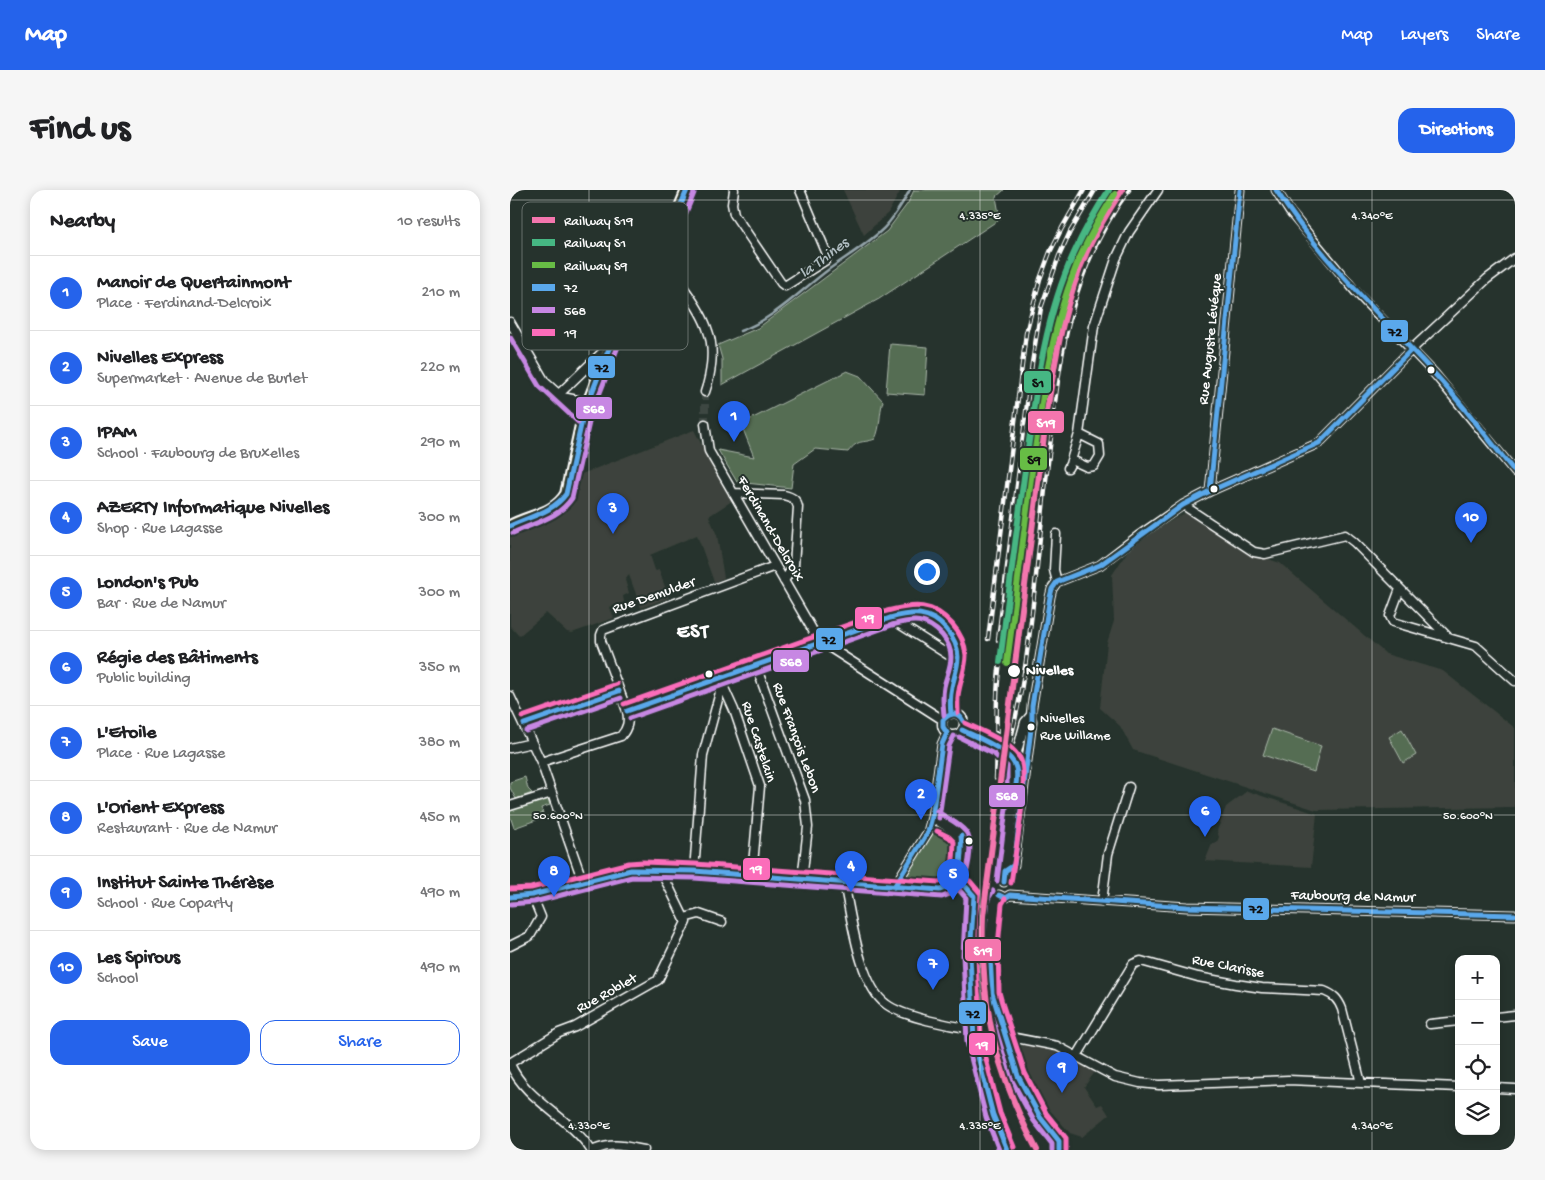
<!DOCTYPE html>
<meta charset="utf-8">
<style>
body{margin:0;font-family:"Gochi Hand",sans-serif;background:#f6f6f6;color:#202124}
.controls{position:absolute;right:15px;bottom:15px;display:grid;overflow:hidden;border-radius:10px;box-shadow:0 2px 12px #0003}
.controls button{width:45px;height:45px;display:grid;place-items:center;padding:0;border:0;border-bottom:1px solid #e0e0e0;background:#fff;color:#202124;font:25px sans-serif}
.you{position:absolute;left:416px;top:381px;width:18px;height:18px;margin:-12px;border:4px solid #fff;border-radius:50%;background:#1a73e8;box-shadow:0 0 0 8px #1a73e833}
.badge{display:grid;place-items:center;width:32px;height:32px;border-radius:50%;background:#2563eb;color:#fff;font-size:16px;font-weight:700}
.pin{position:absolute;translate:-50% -41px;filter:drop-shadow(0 1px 2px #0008)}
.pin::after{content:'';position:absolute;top:26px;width:18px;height:15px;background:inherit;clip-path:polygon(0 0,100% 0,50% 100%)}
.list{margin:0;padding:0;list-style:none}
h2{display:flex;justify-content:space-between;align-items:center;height:65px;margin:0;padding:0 20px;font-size:21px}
h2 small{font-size:16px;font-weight:400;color:#757577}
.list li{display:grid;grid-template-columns:32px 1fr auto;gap:15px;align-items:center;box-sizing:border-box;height:75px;padding:0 20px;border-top:1px solid #e0e0e0}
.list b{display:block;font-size:19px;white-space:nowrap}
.list p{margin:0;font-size:16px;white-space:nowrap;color:#757577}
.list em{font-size:16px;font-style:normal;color:#757577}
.actions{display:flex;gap:10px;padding:15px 20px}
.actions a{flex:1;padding:11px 0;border:1px solid #2563eb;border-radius:15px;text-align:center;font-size:18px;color:#2563eb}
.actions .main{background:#2563eb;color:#fff}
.icon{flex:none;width:28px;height:28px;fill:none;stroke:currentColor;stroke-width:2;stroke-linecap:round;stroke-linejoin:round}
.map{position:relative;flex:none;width:1005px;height:960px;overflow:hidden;border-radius:15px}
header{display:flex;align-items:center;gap:30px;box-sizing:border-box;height:70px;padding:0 25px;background:#2563eb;color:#fff}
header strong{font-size:24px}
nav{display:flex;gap:28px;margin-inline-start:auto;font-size:18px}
.intro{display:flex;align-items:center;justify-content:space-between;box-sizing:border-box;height:120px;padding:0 30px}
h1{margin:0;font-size:35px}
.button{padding:12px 22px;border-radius:15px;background:#2563eb;color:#fff;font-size:18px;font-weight:700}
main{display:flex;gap:30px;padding:0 30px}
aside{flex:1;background:#fff;border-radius:15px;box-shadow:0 2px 12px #0003}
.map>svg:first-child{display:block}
.built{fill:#3c433c}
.green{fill:#546d53;stroke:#aab6a9}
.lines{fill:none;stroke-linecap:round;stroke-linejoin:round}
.stream{stroke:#95a5ab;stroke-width:2.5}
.minor-tunnel{stroke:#3c4742;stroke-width:8;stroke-dasharray:8 4;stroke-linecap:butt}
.minor-casing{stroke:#fff;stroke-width:11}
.major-casing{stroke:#fff;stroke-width:14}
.minor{stroke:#26332d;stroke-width:8}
.major{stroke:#6f704a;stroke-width:10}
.rail-casing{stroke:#fff;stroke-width:4.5}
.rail{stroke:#26332d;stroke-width:2.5;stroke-dasharray:8;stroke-linecap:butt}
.bus-1-casing{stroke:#26332d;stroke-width:9}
.bus-2-casing{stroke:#26332d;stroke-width:9}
.bus-3-casing{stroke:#26332d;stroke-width:9}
.bus-1{stroke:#5aa8eb;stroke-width:5}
.bus-2{stroke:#c787e3;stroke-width:5}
.bus-3{stroke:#fb6dba;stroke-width:5}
.rail-1-casing{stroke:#26332d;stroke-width:10}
.rail-2-casing{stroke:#26332d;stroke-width:10}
.rail-3-casing{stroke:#26332d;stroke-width:10}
.rail-1{stroke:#f476ae;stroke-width:6}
.rail-2{stroke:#46b783;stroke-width:6}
.rail-3{stroke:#67bc45;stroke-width:6}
.ticks{fill:none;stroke:#fff;stroke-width:1;stroke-opacity:0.45}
.bus-dot{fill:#fff;stroke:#26332d;stroke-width:2}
.labels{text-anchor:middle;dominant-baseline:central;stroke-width:4;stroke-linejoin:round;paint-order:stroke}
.bus-label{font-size:14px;fill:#fff;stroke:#26332d;text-anchor:start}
.street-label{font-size:15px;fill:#fff;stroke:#26332d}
.stop-label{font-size:15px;font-weight:bold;fill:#fff;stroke:#26332d;text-anchor:start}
.water-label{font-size:16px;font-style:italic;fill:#afbcc0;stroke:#26332d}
.district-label{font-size:20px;font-weight:bold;letter-spacing:1px;fill:#fff;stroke:#26332d}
.key{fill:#26332d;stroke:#67706c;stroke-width:1}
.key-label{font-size:14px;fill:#fff}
.ticks-label{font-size:12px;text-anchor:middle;fill:#fff;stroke:#26332d;stroke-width:4;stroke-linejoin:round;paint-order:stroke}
.line-badge{stroke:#26332d;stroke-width:2}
.badge-label{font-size:14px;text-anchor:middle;font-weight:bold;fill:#fff}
.pale-badge-label{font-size:14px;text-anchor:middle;font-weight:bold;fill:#111}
</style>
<header>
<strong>Map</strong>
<nav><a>Map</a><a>Layers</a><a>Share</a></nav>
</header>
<div class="intro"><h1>Find us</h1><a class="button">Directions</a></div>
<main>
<aside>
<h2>Nearby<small>10 results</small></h2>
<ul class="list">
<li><span class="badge">1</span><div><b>Manoir de Quertainmont</b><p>Place · Ferdinand-Delcroix</p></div><em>210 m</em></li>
<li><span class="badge">2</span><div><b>Nivelles Express</b><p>Supermarket · Avenue de Burlet</p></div><em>220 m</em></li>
<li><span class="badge">3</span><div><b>IPAM</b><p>School · Faubourg de Bruxelles</p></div><em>290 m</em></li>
<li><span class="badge">4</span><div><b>AZERTY Informatique Nivelles</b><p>Shop · Rue Lagasse</p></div><em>300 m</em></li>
<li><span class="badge">5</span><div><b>London's Pub</b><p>Bar · Rue de Namur</p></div><em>300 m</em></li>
<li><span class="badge">6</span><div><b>Régie des Bâtiments</b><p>Public building</p></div><em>350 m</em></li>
<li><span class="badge">7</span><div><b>L'Etoile</b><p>Place · Rue Lagasse</p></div><em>380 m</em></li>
<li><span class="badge">8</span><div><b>L'Orient Express</b><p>Restaurant · Rue de Namur</p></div><em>450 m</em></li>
<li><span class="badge">9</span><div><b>Institut Sainte Thérèse</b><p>School · Rue Coparty</p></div><em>490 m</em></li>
<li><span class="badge">10</span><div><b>Les Spirous</b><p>School</p></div><em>490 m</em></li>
</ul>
<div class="actions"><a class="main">Save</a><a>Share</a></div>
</aside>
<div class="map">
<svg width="1005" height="960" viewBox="0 0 1005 960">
<rect width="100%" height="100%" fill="#26332d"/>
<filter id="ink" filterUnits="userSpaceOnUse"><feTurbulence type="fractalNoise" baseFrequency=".02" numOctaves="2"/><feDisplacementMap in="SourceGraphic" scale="10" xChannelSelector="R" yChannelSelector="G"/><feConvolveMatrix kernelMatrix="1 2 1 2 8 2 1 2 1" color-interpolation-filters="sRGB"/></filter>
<g filter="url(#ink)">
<!-- built -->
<path class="built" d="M333,0H391L378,23L354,45Z
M184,240L222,311L199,326L207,345L214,388L204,392L187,345L140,365L145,380L146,381L149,380L159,408L131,418L119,385L115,390L119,403L113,406L114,412L100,417L104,428L62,443L57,442L36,423L9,446L0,436V343L9,339L38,332L67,310L69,285Z
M675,323L733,360L770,373L876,464L933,481L1005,538V617L806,620L623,560L610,536L590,518L597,453L604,431L602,385L623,353Z
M737,601L807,624L801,677L695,671L702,654L707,652L709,647L707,641L716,617Z
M513,854L534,857L553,863L585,882L574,897L587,916L592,914L599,925L572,947L560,943L530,909L509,874L505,860L509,855Z"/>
<!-- green -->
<path class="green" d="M404,0H494L486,7L490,29L369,109L212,195V169L208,155L248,138L377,41L398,13Z
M380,154L418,157L415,205L376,202Z
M337,181L350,186L373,211C369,223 371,237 365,249C352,254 349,248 338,262L305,259L284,274L281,298L227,292L208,260L244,267L231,234Z
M762,539L811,556L804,582L753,565Z
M892,539L906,565L893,573L879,547Z
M15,587L18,599L22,603L6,609L0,598V592Z
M37,606L40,615L31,618L33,623L28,626L29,629L4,638L0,626V619Z
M424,642L440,644L446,653L442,692L436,696L398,691L395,684Z"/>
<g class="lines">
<!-- stream -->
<path class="stream" d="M230,141C264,129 290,101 318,80C337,66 358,54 374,38C385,27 392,14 400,0"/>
<!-- minor-tunnel -->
<path class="minor-tunnel" d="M195,234V202
M480,554L500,568L506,577"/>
<defs>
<path id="minor" d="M224,0L222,14L224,24L271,93L275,96L316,70L317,64L290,0
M766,0L780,22L846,102L924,183L1005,282
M145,65C162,80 191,118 198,141C205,159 201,185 195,202
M0,132L35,192L73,226
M48,205L99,156
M52,207L78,212
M195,234L199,261L306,446L322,459L433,530
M562,270L577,277L584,276L590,266L589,254L569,244
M558,278L560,274L569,244L584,136L606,69L619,42L648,0
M700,301L730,0
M223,303L274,305C282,307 286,309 288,317L284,375L274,391
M673,315L744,362L755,364L835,345L844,352L937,446
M546,344L544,380L547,392
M890,399L880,426L883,432L966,456L1005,491
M380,428L448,471
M246,476L295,610L298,637L292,690
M210,489L224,520L250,596L242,686
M0,506L31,572L73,692
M117,521L380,428C398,423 416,419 431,433C468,466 433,488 441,524
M432 534a11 11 0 1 1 22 0a11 11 0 1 1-22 0Z
M14,534L109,501
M452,540L480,554
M0,558L22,553
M31,572L111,546C118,538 119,531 117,521L91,451V445L93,440L265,376
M0,616L42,603
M184,681L193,565L212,495
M495,681L504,675L522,531L521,525L522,516L540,407L542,399L547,392L590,375L628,346L673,315L700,301L809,253L901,160L977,89L1005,68
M495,681L490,670L489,660L493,627L498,596L512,543L515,532L521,525
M445,692C454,693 459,699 464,706L460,765L464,851L483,925L497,960
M494,692L505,599L506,577
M334,693C341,724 349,795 376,814C393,827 441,836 463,839
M384,697L418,642L422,627L432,554L437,543
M489,705L495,708L500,705L677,717L1005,725
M489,705L485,711L480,756L482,803L485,815L508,886L518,907L530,927L549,951V960
M0,707L22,705L121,680L133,679L184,681L430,700C453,696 450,669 452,650C447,639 431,635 422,627
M592,712L598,664L619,597
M175,730L178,727L189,724L212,732
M0,756L20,746L31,727L22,705
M986,827L1005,825
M920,834L949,831
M495,846L547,856L605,887L630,893L649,895L778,890L949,897
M567,866L623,774L631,771L688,787L726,794L752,798L814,801C824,805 828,809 832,819L851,893
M0,873L49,843L65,837L148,790L176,732L159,697L149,679
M0,874C16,911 60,927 81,960
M986,898L1005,899
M84,960C103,952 114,956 134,960"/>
<path id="major" d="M0,336C19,325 44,325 56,304L73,226L100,156L120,106L163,34L177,0"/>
</defs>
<!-- minor casing -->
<use href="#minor" class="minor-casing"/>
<!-- major casing -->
<use href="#major" class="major-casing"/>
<!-- minor -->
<use href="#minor" class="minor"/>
<!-- major -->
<use href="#major" class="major"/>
<defs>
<path id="rail" d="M478,449L516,143L530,89L540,62L552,38L574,0
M488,450L522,173L531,118L549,66L560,42L585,0
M486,589C488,550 484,510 490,472
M488,599C502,549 513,499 519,448C527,384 532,320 540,256C550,163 561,78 619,0"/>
</defs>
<!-- rail casing -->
<use href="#rail" class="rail-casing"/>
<!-- rail -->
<use href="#rail" class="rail"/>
<defs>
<path id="bus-1" d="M766,0C809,68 869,123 923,182C952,213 978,249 1005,282
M700,301L730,0
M0,336C20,326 42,323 56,304L73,226L100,156L120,106L163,34L177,0
M117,521L380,428C403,422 419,420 436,439C443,447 448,456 448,467C448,477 444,487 442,497C440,506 440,515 441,524
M14,534L109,501
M452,540C468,548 501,560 506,578C508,586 506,594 505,602
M445,692L456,697L464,706L460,765L464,851L483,925L497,960
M494,692L495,681L504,675L522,531V516L540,407L542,399L547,392L590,375L673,315L700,301L809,253L901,160
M384,697L418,642L422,627L432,554L437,543L433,537V530C440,523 448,521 453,531
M489,705L495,708L500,705L677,717L1005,725
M0,707L22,705L121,680L184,681L430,700C448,694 450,680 451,663C451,657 452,652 451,646
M480,764L482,803L508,886L530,927L549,951V960"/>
<path id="bus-2" d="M0,147L29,196L68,232
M3,343C25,332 48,329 62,308L80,228L107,159L127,109L170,37L184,3
M120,528L382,435C404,429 416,428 432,445C437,451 441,459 441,467C441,477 436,487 434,497C432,507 433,515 434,525
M16,541L111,508
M449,547L484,564L497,576V610L487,691
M429,628L439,556L444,546
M444,699L450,701L456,708L453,765L457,852L476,927L489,960
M483,701L478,709L473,755L475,805L501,889L524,931L542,954V960
M1,714L24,712L122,687L184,688L432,707C438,705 444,703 449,698C458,688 464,652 456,642C448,632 436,628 427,621"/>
<path id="bus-3" d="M114,514L377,421C404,414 423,412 442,434C450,443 455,453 456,465C456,477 451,489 449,500C447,508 448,515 448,523
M12,527L107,494
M455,533C473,542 498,550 510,568C520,585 504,670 501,693
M446,685L460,691L471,704L468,765L471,850L490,923L504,957
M0,699L21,698L119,673L133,672L185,674L429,692C445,687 443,666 444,652L439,647L427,641
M495,709L492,714L488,756L489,802L492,813L515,883L536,923L556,948V960"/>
</defs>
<!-- bus-1 casing -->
<use href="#bus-1" class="bus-1-casing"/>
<!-- bus-2 casing -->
<use href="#bus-2" class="bus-2-casing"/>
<!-- bus-3 casing -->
<use href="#bus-3" class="bus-3-casing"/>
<!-- bus-1 -->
<use href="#bus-1" class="bus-1"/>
<!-- bus-2 -->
<use href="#bus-2" class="bus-2"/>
<!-- bus-3 -->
<use href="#bus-3" class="bus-3"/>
<defs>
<path id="rail-1" d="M527,960C485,882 470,815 473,726L537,222C546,164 555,106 581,53C590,34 601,17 612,0"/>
<path id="rail-2" d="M490,472C498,408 506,344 515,280C525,208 533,130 564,63C574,41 586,20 599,0"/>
<path id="rail-3" d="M497,473C505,409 514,345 522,281C532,209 541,134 570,67C580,45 592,24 605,4"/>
</defs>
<!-- rail-1 casing -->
<use href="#rail-1" class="rail-1-casing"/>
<!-- rail-2 casing -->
<use href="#rail-2" class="rail-2-casing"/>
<!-- rail-3 casing -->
<use href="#rail-3" class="rail-3-casing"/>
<!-- rail-1 -->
<use href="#rail-1" class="rail-1"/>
<!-- rail-2 -->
<use href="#rail-2" class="rail-2"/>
<!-- rail-3 -->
<use href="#rail-3" class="rail-3"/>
</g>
</g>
<!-- ticks -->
<path class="ticks" d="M79,0V960M470,0V960M862,0V960M0,10H1005M0,625H1005"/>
<!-- markers -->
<g class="bus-dot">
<circle cx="921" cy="180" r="4.5"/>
<circle cx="704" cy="299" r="4.5"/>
<circle cx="504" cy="481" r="7"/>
<circle cx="199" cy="484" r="4.5"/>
<circle cx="521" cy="537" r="4.5"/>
<circle cx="459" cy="651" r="4.5"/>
</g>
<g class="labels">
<!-- bus labels -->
<g class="bus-label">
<text x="530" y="529">Nivelles<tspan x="530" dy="17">Rue Willame</tspan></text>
</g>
<!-- street labels -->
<g class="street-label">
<text transform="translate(701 149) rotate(-84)">Rue Auguste Lévéque</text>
<text transform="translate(260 339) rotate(60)">Ferdinand-Delcroix</text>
<text transform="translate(144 406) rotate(-19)">Rue Demulder</text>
<text transform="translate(286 548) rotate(70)">Rue François Lebon</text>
<text transform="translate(248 552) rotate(72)">Rue Castelain</text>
<text transform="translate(843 707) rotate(1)">Faubourg de Namur</text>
<text transform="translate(718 777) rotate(11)">Rue Clarisse</text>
<text transform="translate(97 804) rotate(-29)">Rue Roblet</text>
</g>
<!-- stop labels -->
<g class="stop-label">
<text x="516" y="481">Nivelles</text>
</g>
<!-- water labels -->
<g class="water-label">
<text transform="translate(315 69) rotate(-37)">la Thines</text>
</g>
<!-- district labels -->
<g class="district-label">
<text x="183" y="443">EST</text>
</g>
</g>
<!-- legend -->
<rect x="12" y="12" width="166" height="148" rx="8" class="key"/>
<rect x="22" y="27" width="23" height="6" fill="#f476ae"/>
<rect x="22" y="49" width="23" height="7" fill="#46b783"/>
<rect x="22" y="72" width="23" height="6" fill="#67bc45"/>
<rect x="22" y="94" width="23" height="7" fill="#5aa8eb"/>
<rect x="22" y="117" width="23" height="6" fill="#c787e3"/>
<rect x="22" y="139" width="23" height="7" fill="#fb6dba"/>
<g class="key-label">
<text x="54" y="35">Railway S19</text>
<text x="54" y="57">Railway S1</text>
<text x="54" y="80">Railway S9</text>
<text x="54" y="102">72</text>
<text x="54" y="125">568</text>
<text x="54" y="147">19</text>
</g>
<g class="ticks-label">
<text x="470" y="29">4.335°E</text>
<text x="862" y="29">4.340°E</text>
<text x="48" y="629">50.600°N</text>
<text x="958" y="629">50.600°N</text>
<text x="79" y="939">4.330°E</text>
<text x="470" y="939">4.335°E</text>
<text x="862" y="939">4.340°E</text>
</g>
<g class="line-badge">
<rect x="870" y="129" width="29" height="24" rx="5" fill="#5aa8eb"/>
<rect x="77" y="165" width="29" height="24" rx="5" fill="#5aa8eb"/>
<rect x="513" y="180" width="29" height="24" rx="5" fill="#46b783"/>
<rect x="65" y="206" width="38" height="24" rx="5" fill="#c787e3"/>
<rect x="517" y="220" width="38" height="24" rx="5" fill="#f476ae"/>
<rect x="509" y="257" width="29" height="24" rx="5" fill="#67bc45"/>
<rect x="344" y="416" width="29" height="24" rx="5" fill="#fb6dba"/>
<rect x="305" y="437" width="29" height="24" rx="5" fill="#5aa8eb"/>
<rect x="262" y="459" width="38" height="24" rx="5" fill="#c787e3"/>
<rect x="478" y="594" width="38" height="24" rx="5" fill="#c787e3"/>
<rect x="232" y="667" width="29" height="24" rx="5" fill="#fb6dba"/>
<rect x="732" y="707" width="28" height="24" rx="5" fill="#5aa8eb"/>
<rect x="454" y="748" width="38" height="24" rx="5" fill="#f476ae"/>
<rect x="448" y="811" width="29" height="24" rx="5" fill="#5aa8eb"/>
<rect x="458" y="842" width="28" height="24" rx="5" fill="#fb6dba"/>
</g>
<g class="badge-label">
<text x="84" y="223">568</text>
<text x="536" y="237">S19</text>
<text x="358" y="432">19</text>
<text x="281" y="476">568</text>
<text x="497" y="610">568</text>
<text x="246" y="683">19</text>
<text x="473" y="765">S19</text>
<text x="472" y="859">19</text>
</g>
<g class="pale-badge-label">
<text x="885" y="146">72</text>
<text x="92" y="182">72</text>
<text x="528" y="197">S1</text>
<text x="524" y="274">S9</text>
<text x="319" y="454">72</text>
<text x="746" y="723">72</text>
<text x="463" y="828">72</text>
</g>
</svg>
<div class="controls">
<button>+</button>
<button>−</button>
<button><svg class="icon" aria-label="locate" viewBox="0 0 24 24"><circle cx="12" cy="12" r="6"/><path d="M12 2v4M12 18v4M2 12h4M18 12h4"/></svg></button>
<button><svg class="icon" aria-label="layers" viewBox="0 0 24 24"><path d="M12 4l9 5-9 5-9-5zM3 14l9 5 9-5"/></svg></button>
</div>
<div class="you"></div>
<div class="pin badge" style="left:224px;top:252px">1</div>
<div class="pin badge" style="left:411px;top:630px">2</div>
<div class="pin badge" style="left:103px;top:344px">3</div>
<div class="pin badge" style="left:341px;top:702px">4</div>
<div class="pin badge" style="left:443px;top:710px">5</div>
<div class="pin badge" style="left:695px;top:647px">6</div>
<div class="pin badge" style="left:423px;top:800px">7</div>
<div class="pin badge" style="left:44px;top:707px">8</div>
<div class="pin badge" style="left:552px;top:903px">9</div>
<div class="pin badge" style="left:961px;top:353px">10</div>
</div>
</main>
